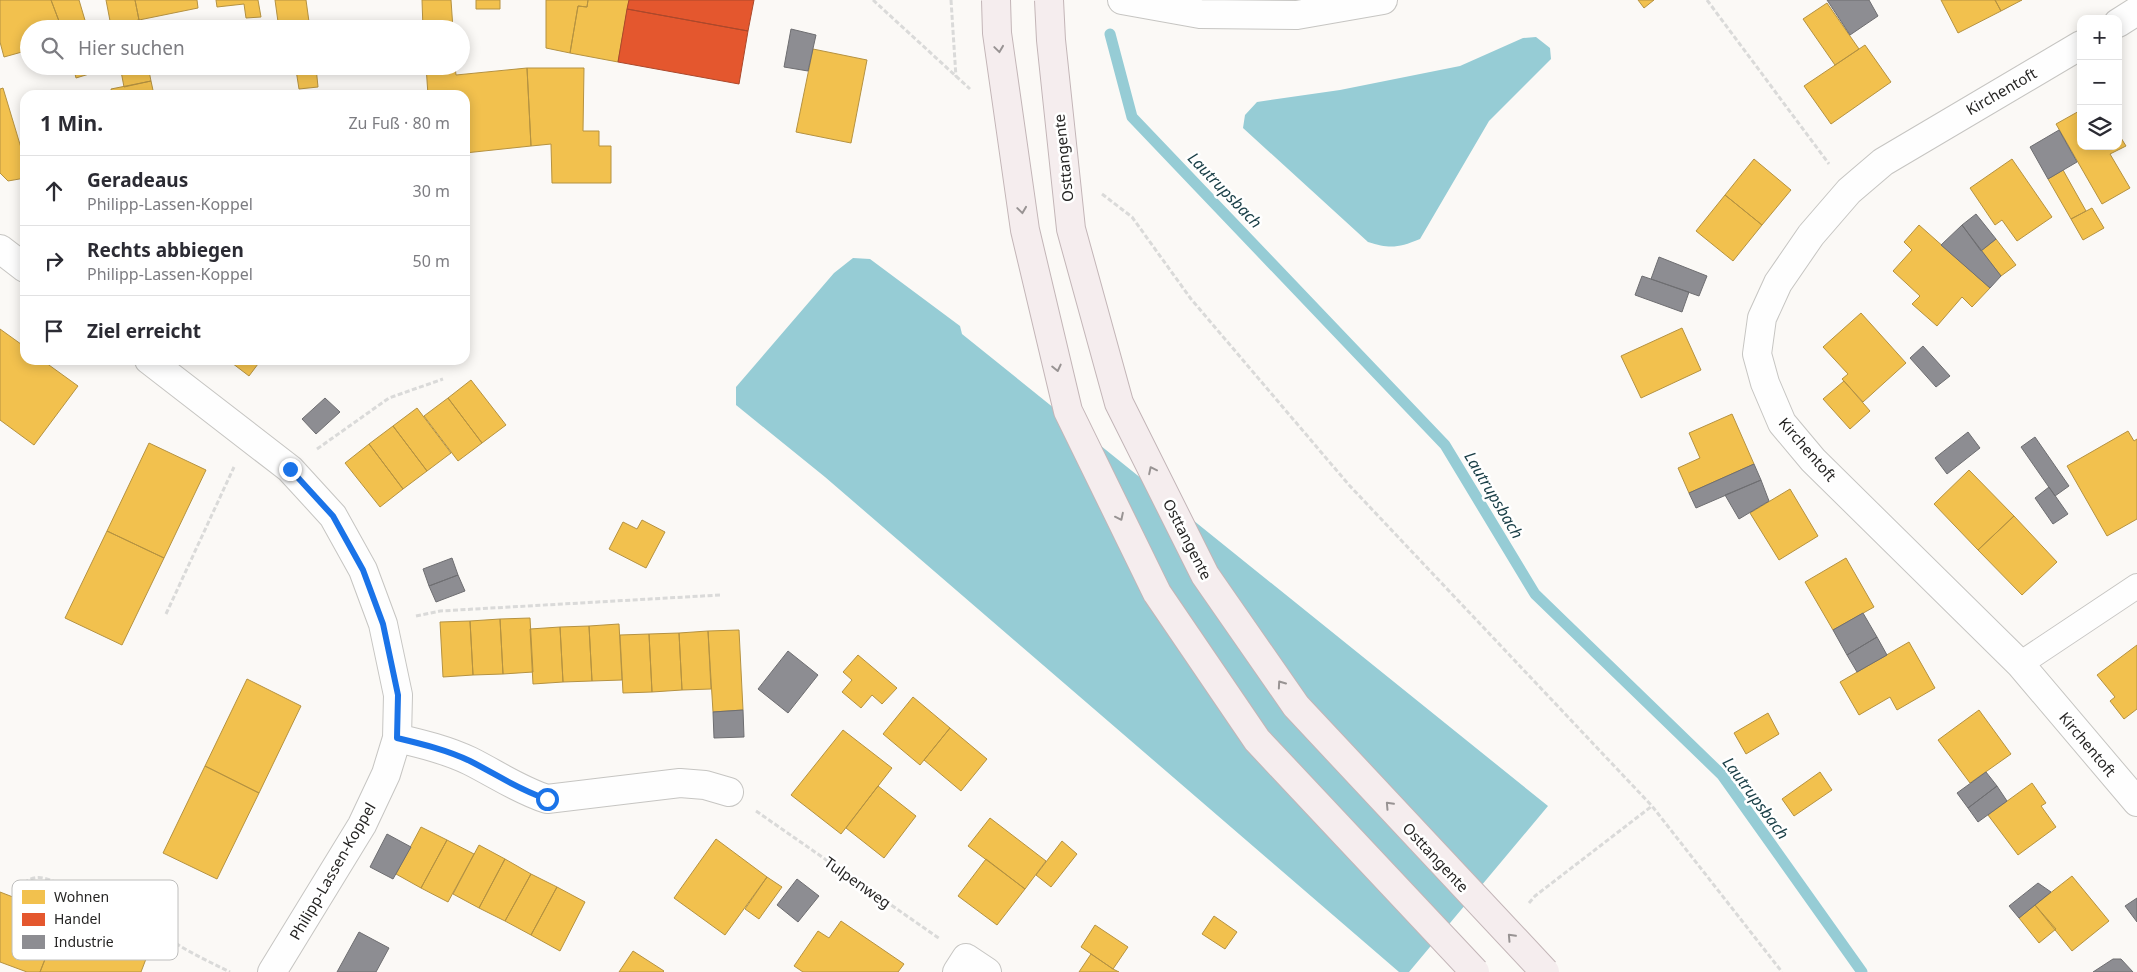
<!DOCTYPE html>
<html lang="de">
<meta charset="utf-8">
<style>
body{margin:0;font-family:"Noto Sans",sans-serif;background:#f2f2f3;color:#2b2b33}
.controls{position:absolute;right:15px;top:15px;display:grid;overflow:hidden;border-radius:10px;box-shadow:0 2px 12px #0003}
.controls button{width:45px;height:45px;display:grid;place-items:center;padding:0;border:0;border-bottom:1px solid #e1e1e2;background:#fff;color:#2b2b33;font:25px sans-serif}
.stop{position:absolute;width:15px;height:15px;margin:-11px;border:4px solid #1a73e8;border-radius:50%;background:#fff}
.stop.end{background:#1a73e8;border-color:#fff;box-shadow:0 1px 5px #0008}
.list{margin:0;padding:0;list-style:none}
h2{display:flex;justify-content:space-between;align-items:center;height:65px;margin:0;padding:0 20px;font-size:21px}
h2 small{font-size:16px;font-weight:400;color:#7c7c81}
.list li{display:grid;grid-template-columns:32px 1fr auto;gap:15px;align-items:center;box-sizing:border-box;height:70px;padding:0 20px;border-top:1px solid #e1e1e2}
.list b{display:block;font-size:19px;white-space:nowrap}
.list p{margin:0;font-size:16px;white-space:nowrap;color:#7c7c81}
.list em{font-size:16px;font-style:normal;color:#7c7c81}
.icon{flex:none;width:28px;height:28px;fill:none;stroke:currentColor;stroke-width:2;stroke-linecap:round;stroke-linejoin:round}
.map{position:relative;flex:none;width:2137px;height:972px;overflow:hidden}
.search{position:absolute;background:#fff;box-shadow:0 2px 12px #0003;left:20px;top:20px;width:450px;height:55px;display:flex;align-items:center;gap:12px;box-sizing:border-box;padding:0 18px;border-radius:28px;color:#7c7c81;font-size:19px}
.panel{position:absolute;background:#fff;box-shadow:0 2px 12px #0003;left:20px;top:90px;width:450px;height:275px;border-radius:15px}
.map>svg:first-child{display:block}
.water{fill:#96ccd5}
.homes{fill:#f2c14e;stroke:#b59241}
.shops{fill:#e4572e;stroke:#ab482b}
.industry{fill:#8d8d92;stroke:#6e6e71}
.lines{fill:none;stroke-linecap:round;stroke-linejoin:round}
.stream{stroke:#96ccd5;stroke-width:11}
.lane-casing{stroke:#c6c5c2;stroke-width:26}
.street-casing{stroke:#c6c5c2;stroke-width:30}
.path{stroke:#dadad9;stroke-width:3;stroke-dasharray:5 2.5;stroke-linecap:butt}
.lane{stroke:#fefefe;stroke-width:24}
.street{stroke:#fefefe;stroke-width:28}
.primary-bridge-casing{stroke:#c3b5b7;stroke-width:30;stroke-linecap:butt}
.primary-bridge{stroke:#f5edee;stroke-width:28}
.oneway{stroke:#989393}
.route{stroke:#1a73e8;stroke-width:6}
.labels{text-anchor:middle;dominant-baseline:central;stroke-width:5;stroke-linejoin:round;paint-order:stroke}
.street-label{font-size:15px;fill:#262524;stroke:#fff}
.water-label{font-size:16px;font-style:italic;fill:#1b4048;stroke:#fff}
.key{fill:#fff;stroke:#bebebd;stroke-width:1}
.key-label{font-size:14px;fill:#262524}
</style>
<div class="map">
<svg width="2137" height="972" viewBox="0 0 2137 972">
<rect width="100%" height="100%" fill="#fbf9f6"/>
<!-- water -->
<path class="water" d="M1536,37L1550,48L1551,59L1489,121L1420,239C1398,248 1390,249 1368,242L1243,128L1245,115L1257,102L1340,90L1460,66L1523,38Z
M853,258L870,259L960,326L962,334L1548,806L1409,972H1399L825,477L736,405V387L834,273Z"/>
<!-- homes -->
<path class="homes" d="M0,0H51L62,29H29V50L4,57L0,42Z
M51,0H79L87,27L62,29Z
M106,0H135L139,20L111,26Z
M135,0H197L198,8L139,20Z
M216,0H258L261,17L246,18L244,4L217,7Z
M275,0H306L310,29H279Z
M422,0H451L453,29H423Z
M476,0H500V9H476Z
M546,0H588L587,7L578,6L570,53L546,48Z
M588,0H629L618,62L570,53L578,6L587,7Z
M1638,0H1654L1644,8Z
M1941,0H1995L2001,11L1958,33Z
M1995,0H2022L2001,11Z
M1827,3L1859,49L1835,65L1803,19Z
M139,20L141,29H112L111,26Z
M1865,45L1891,82L1831,124L1804,86Z
M813,49L867,60L851,143L796,132Z
M73,66H98L99,71L76,78Z
M120,66H148L151,81L124,87Z
M273,66H316V67L274,73Z
M426,66H455L456,75L527,68L531,146L465,153V95H428Z
M316,67L318,87L299,89L296,70Z
M527,68H584L583,131H599V146H611V183H552L551,144L531,146Z
M151,81L154,95H112L111,89Z
M3,88L25,161V178L8,181L0,173V89Z
M2081,110V146H2118V133L2126,146L2110,154L2130,188L2102,204L2056,124Z
M1754,159L1791,190L1762,225L1725,195Z
M2012,159L2052,217L2017,241L2002,220L1995,225L1970,188Z
M2063,170L2086,211L2071,219L2048,179Z
M1725,195L1762,225L1733,261L1696,231Z
M2092,208L2104,228L2083,240L2071,219Z
M1919,225L1990,288L1972,307L1962,297L1937,326L1912,304L1920,296L1893,271L1912,250L1904,242Z
M1996,239L2016,265L2001,276L1981,251Z
M1861,313L1906,363L1863,402L1842,379L1848,374L1823,347Z
M1682,328L1701,370L1641,398L1621,356Z
M0,329L25,347V360H42L78,386L34,445L0,420Z
M228,360H261L249,376Z
M471,380L506,425L482,443L448,398Z
M1844,381L1870,411L1850,429L1823,399Z
M448,398L482,443L458,461L424,416Z
M417,408L451,453L427,471L393,426Z
M1732,414L1754,464L1689,493L1678,468L1700,458L1689,433Z
M393,426L427,471L403,489L369,444Z
M2128,431L2134,441L2137,439V519L2107,536L2067,466Z
M149,443L206,470L164,558L107,531Z
M369,444L403,489L380,507L345,463Z
M1969,470L2014,516L1978,550L1934,504Z
M1790,489L1818,536L1779,560L1750,513Z
M2014,516L2057,562L2022,595L1978,550Z
M642,520L665,532L646,568L609,549L623,522L637,529Z
M107,531L164,558L122,645L65,618Z
M1846,558L1874,607L1833,630L1805,582Z
M530,618L533,672L503,674L500,619Z
M500,619L503,674L473,675L470,621Z
M470,621L473,675L443,677L440,622Z
M619,624L622,680L592,681L589,626Z
M589,626L592,681L563,682L560,627Z
M560,627L563,682L533,684L530,629Z
M739,630L743,710L713,712L708,631Z
M708,631L711,689L682,690L679,633Z
M679,633L682,690L652,692L649,634Z
M649,634L652,692L623,693L620,635Z
M1909,642L1935,688L1897,710L1890,697L1859,715L1840,682Z
M2137,645V709L2124,719L2110,701L2115,697L2097,675Z
M858,655L897,688L882,704L872,695L861,708L842,692L852,680L843,672Z
M247,679L301,706L259,793L205,766Z
M913,697L950,728L920,765L883,734Z
M1979,710L2011,754L1970,783L1938,740Z
M1768,713L1779,734L1746,754L1734,733Z
M950,728L987,759L961,791L924,760Z
M843,730L892,768L841,834L791,795Z
M205,766L259,793L217,879L163,853Z
M1820,772L1832,790L1794,816L1782,799Z
M2032,783L2046,803L2041,806L2056,827L2018,855L1988,815Z
M878,786L916,816L884,858L846,828Z
M990,818L1046,861L1025,889L968,846Z
M421,827L447,840L421,888L396,874Z
M716,839L767,877L725,935L674,898Z
M447,840L474,854L448,902L421,888Z
M1062,841L1077,854L1051,887L1036,875Z
M479,845L505,859L479,908L453,894Z
M505,859L531,874L505,921L479,908Z
M986,859L1025,889L997,925L958,896Z
M531,874L557,887L531,935L505,921Z
M2072,876L2109,921L2072,951L2035,905Z
M767,877L782,887L759,919L745,909Z
M557,887L585,902L560,951L531,935Z
M0,892L62,916L40,972H27L0,962Z
M2035,905L2056,929L2039,943L2019,918Z
M62,916L149,951L141,972H40Z
M1214,916L1237,932L1225,949L1202,934Z
M841,921L904,964L898,972H803L794,966L818,931L829,938Z
M1095,925L1128,947L1113,969L1081,947Z
M633,951L664,971L663,972H619Z
M1091,954L1113,969L1119,972H1079Z"/>
<!-- shops -->
<path class="shops" d="M629,0H754L748,31L627,9Z
M627,9L748,31L739,84L618,62Z"/>
<!-- industry -->
<path class="industry" d="M1827,0H1869L1878,16L1850,35Z
M791,29L816,35L808,71L784,67Z
M2059,130L2077,162L2048,179L2030,147Z
M1976,214L1996,239L1981,251L1962,225Z
M1962,225L2001,276L1990,288L1941,245Z
M1659,257L1707,276L1699,296L1651,279Z
M1642,276L1689,292L1682,312L1635,295Z
M1923,346L1950,376L1936,387L1910,358Z
M325,398L340,412L316,434L302,419Z
M1968,432L1980,448L1947,474L1935,458Z
M2035,437L2069,486L2055,496L2021,447Z
M1754,464L1761,480L1696,508L1689,493Z
M1761,480L1769,501L1739,519L1725,495Z
M2049,487L2068,514L2053,524L2035,498Z
M452,558L458,575L429,586L423,569Z
M458,575L465,591L436,602L429,586Z
M1863,613L1877,637L1847,655L1833,630Z
M1877,637L1887,655L1857,672L1847,655Z
M788,651L818,675L788,713L758,689Z
M743,710L744,737L714,738L713,712Z
M1986,772L1997,786L1968,808L1957,793Z
M1997,786L2007,801L1978,822L1968,808Z
M387,834L411,847L393,879L370,867Z
M797,879L819,896L798,922L777,905Z
M2038,883L2051,892L2019,918L2009,906Z
M2137,898V922L2125,906Z
M359,932L389,948L376,972H337Z
M2113,959H2121L2133,972H2093Z"/>
<g class="lines">
<!-- stream -->
<path class="stream" d="M1110,34L1132,117L1445,445L1535,594L1722,775L1862,972"/>
<defs>
<path id="lane" d="M2020,664L2137,586"/>
<path id="street" d="M1122,0L1200,14L1297,15L1383,0
M2118,23L2137,11
M2081,45L1883,162L1849,191L1811,235L1778,283L1762,318L1757,354L1765,383L1782,423L1813,460L2020,664L2137,802
M0,249L25,268
M149,360L290,469L333,516L363,570L383,624L398,695L397,738L386,774L362,825L272,972
M397,738C422,744 447,750 470,761C496,774 519,790 547,799L680,783L705,785L729,792
M957,972L966,958L987,972"/>
</defs>
<!-- lane casing -->
<use href="#lane" class="lane-casing"/>
<!-- street casing -->
<use href="#street" class="street-casing"/>
<!-- path -->
<path class="path" d="M873,0L970,89
M951,0L956,77
M1707,0L1829,164
M1102,194L1132,217L1191,299L1349,485L1652,806L1782,972
M317,449L389,398L443,379
M166,614L234,467
M416,616L440,611L720,595
M756,811L940,939
M24,883C50,862 82,908 106,917C118,922 133,917 145,921C155,925 160,933 169,939C188,952 210,962 230,972
M1529,903L1535,896L1652,806"/>
<!-- lane -->
<use href="#lane" class="lane"/>
<!-- street -->
<use href="#street" class="street"/>
<defs>
<path id="primary-bridge" d="M996,0L997,33L1025,230L1068,411L1157,593L1257,740L1475,972
M1049,0L1051,40L1071,229L1119,403L1205,575L1296,706L1545,972"/>
</defs>
<!-- primary-bridge casing -->
<use href="#primary-bridge" class="primary-bridge-casing"/>
<!-- primary-bridge -->
<use href="#primary-bridge" class="primary-bridge"/>
</g>
<!-- one-way arrows -->
<defs><path id="oneway-chevron" d="M-2-3.5L2.5 0L-2 3.5" fill="none" stroke-width="1.6" stroke-linecap="round" stroke-linejoin="round" transform="scale(1.25)"/></defs>
<g class="oneway">
<use href="#oneway-chevron" transform="translate(999 49) rotate(82)"/>
<use href="#oneway-chevron" transform="translate(1022 210) rotate(82)"/>
<use href="#oneway-chevron" transform="translate(1057 368) rotate(77)"/>
<use href="#oneway-chevron" transform="translate(1152 470) rotate(-116)"/>
<use href="#oneway-chevron" transform="translate(1120 517) rotate(64)"/>
<use href="#oneway-chevron" transform="translate(1281 684) rotate(-125)"/>
<use href="#oneway-chevron" transform="translate(1389 805) rotate(-133)"/>
<use href="#oneway-chevron" transform="translate(1511 937) rotate(-133)"/>
</g>
<g class="lines">
<!-- route -->
<path class="route" d="M290,469L333,516L363,570L383,624L398,695L397,738C422,744 447,750 470,761C496,774 519,790 547,799"/>
</g>
<g class="labels">
<!-- street labels -->
<g class="street-label">
<text transform="translate(2001 91) rotate(-30)">Kirchentoft</text>
<text transform="translate(1063 158) rotate(-96)">Osttangente</text>
<text transform="translate(1808 449) rotate(49)">Kirchentoft</text>
<text transform="translate(1188 539) rotate(63)">Osttangente</text>
<text transform="translate(2088 744) rotate(50)">Kirchentoft</text>
<text transform="translate(1436 857) rotate(47)">Osttangente</text>
<text transform="translate(332 871) rotate(-60)">Philipp-Lassen-Koppel</text>
<text transform="translate(858 882) rotate(35)">Tulpenweg</text>
</g>
<!-- water labels -->
<g class="water-label">
<text transform="translate(1225 190) rotate(46)">Lautrupsbach</text>
<text transform="translate(1494 495) rotate(59)">Lautrupsbach</text>
<text transform="translate(1756 798) rotate(53)">Lautrupsbach</text>
</g>
</g>
<!-- legend -->
<rect x="12" y="880" width="166" height="80" rx="8" class="key"/>
<rect x="22" y="890" width="23" height="14" fill="#f2c14e"/>
<rect x="22" y="913" width="23" height="13" fill="#e4572e"/>
<rect x="22" y="935" width="23" height="14" fill="#8d8d92"/>
<g class="key-label">
<text x="54" y="902">Wohnen</text>
<text x="54" y="924">Handel</text>
<text x="54" y="947">Industrie</text>
</g>
</svg>
<div class="controls">
<button>+</button>
<button>−</button>
<button><svg class="icon" aria-label="layers" viewBox="0 0 24 24"><path d="M12 4l9 5-9 5-9-5zM3 14l9 5 9-5"/></svg></button>
</div>
<div class="stop" style="left:547px;top:799px"></div>
<div class="stop end" style="left:290px;top:469px"></div>
<div class="search"><svg class="icon" aria-label="search" viewBox="0 0 24 24"><circle cx="10" cy="10" r="6"/><path d="M15 15l6 6"/></svg>Hier suchen</div>
<section class="panel">
<h2>1 Min.<small>Zu Fuß · 80 m</small></h2>
<ul class="list">
<li><svg class="icon" aria-label="ahead" viewBox="0 0 24 24"><path d="M12 20V5M6 11l6-6 6 6"/></svg><div><b>Geradeaus</b><p>Philipp-Lassen-Koppel</p></div><em>30 m</em></li>
<li><svg class="icon" aria-label="right" viewBox="0 0 24 24"><path d="M7 20v-9h11M14 6l5 5-5 5"/></svg><div><b>Rechts abbiegen</b><p>Philipp-Lassen-Koppel</p></div><em>50 m</em></li>
<li><svg class="icon" aria-label="arrive" viewBox="0 0 24 24"><path d="M6 21V4h12l-3 4 3 4H6"/></svg><div><b>Ziel erreicht</b></div></li>
</ul>
</section>
</div>
